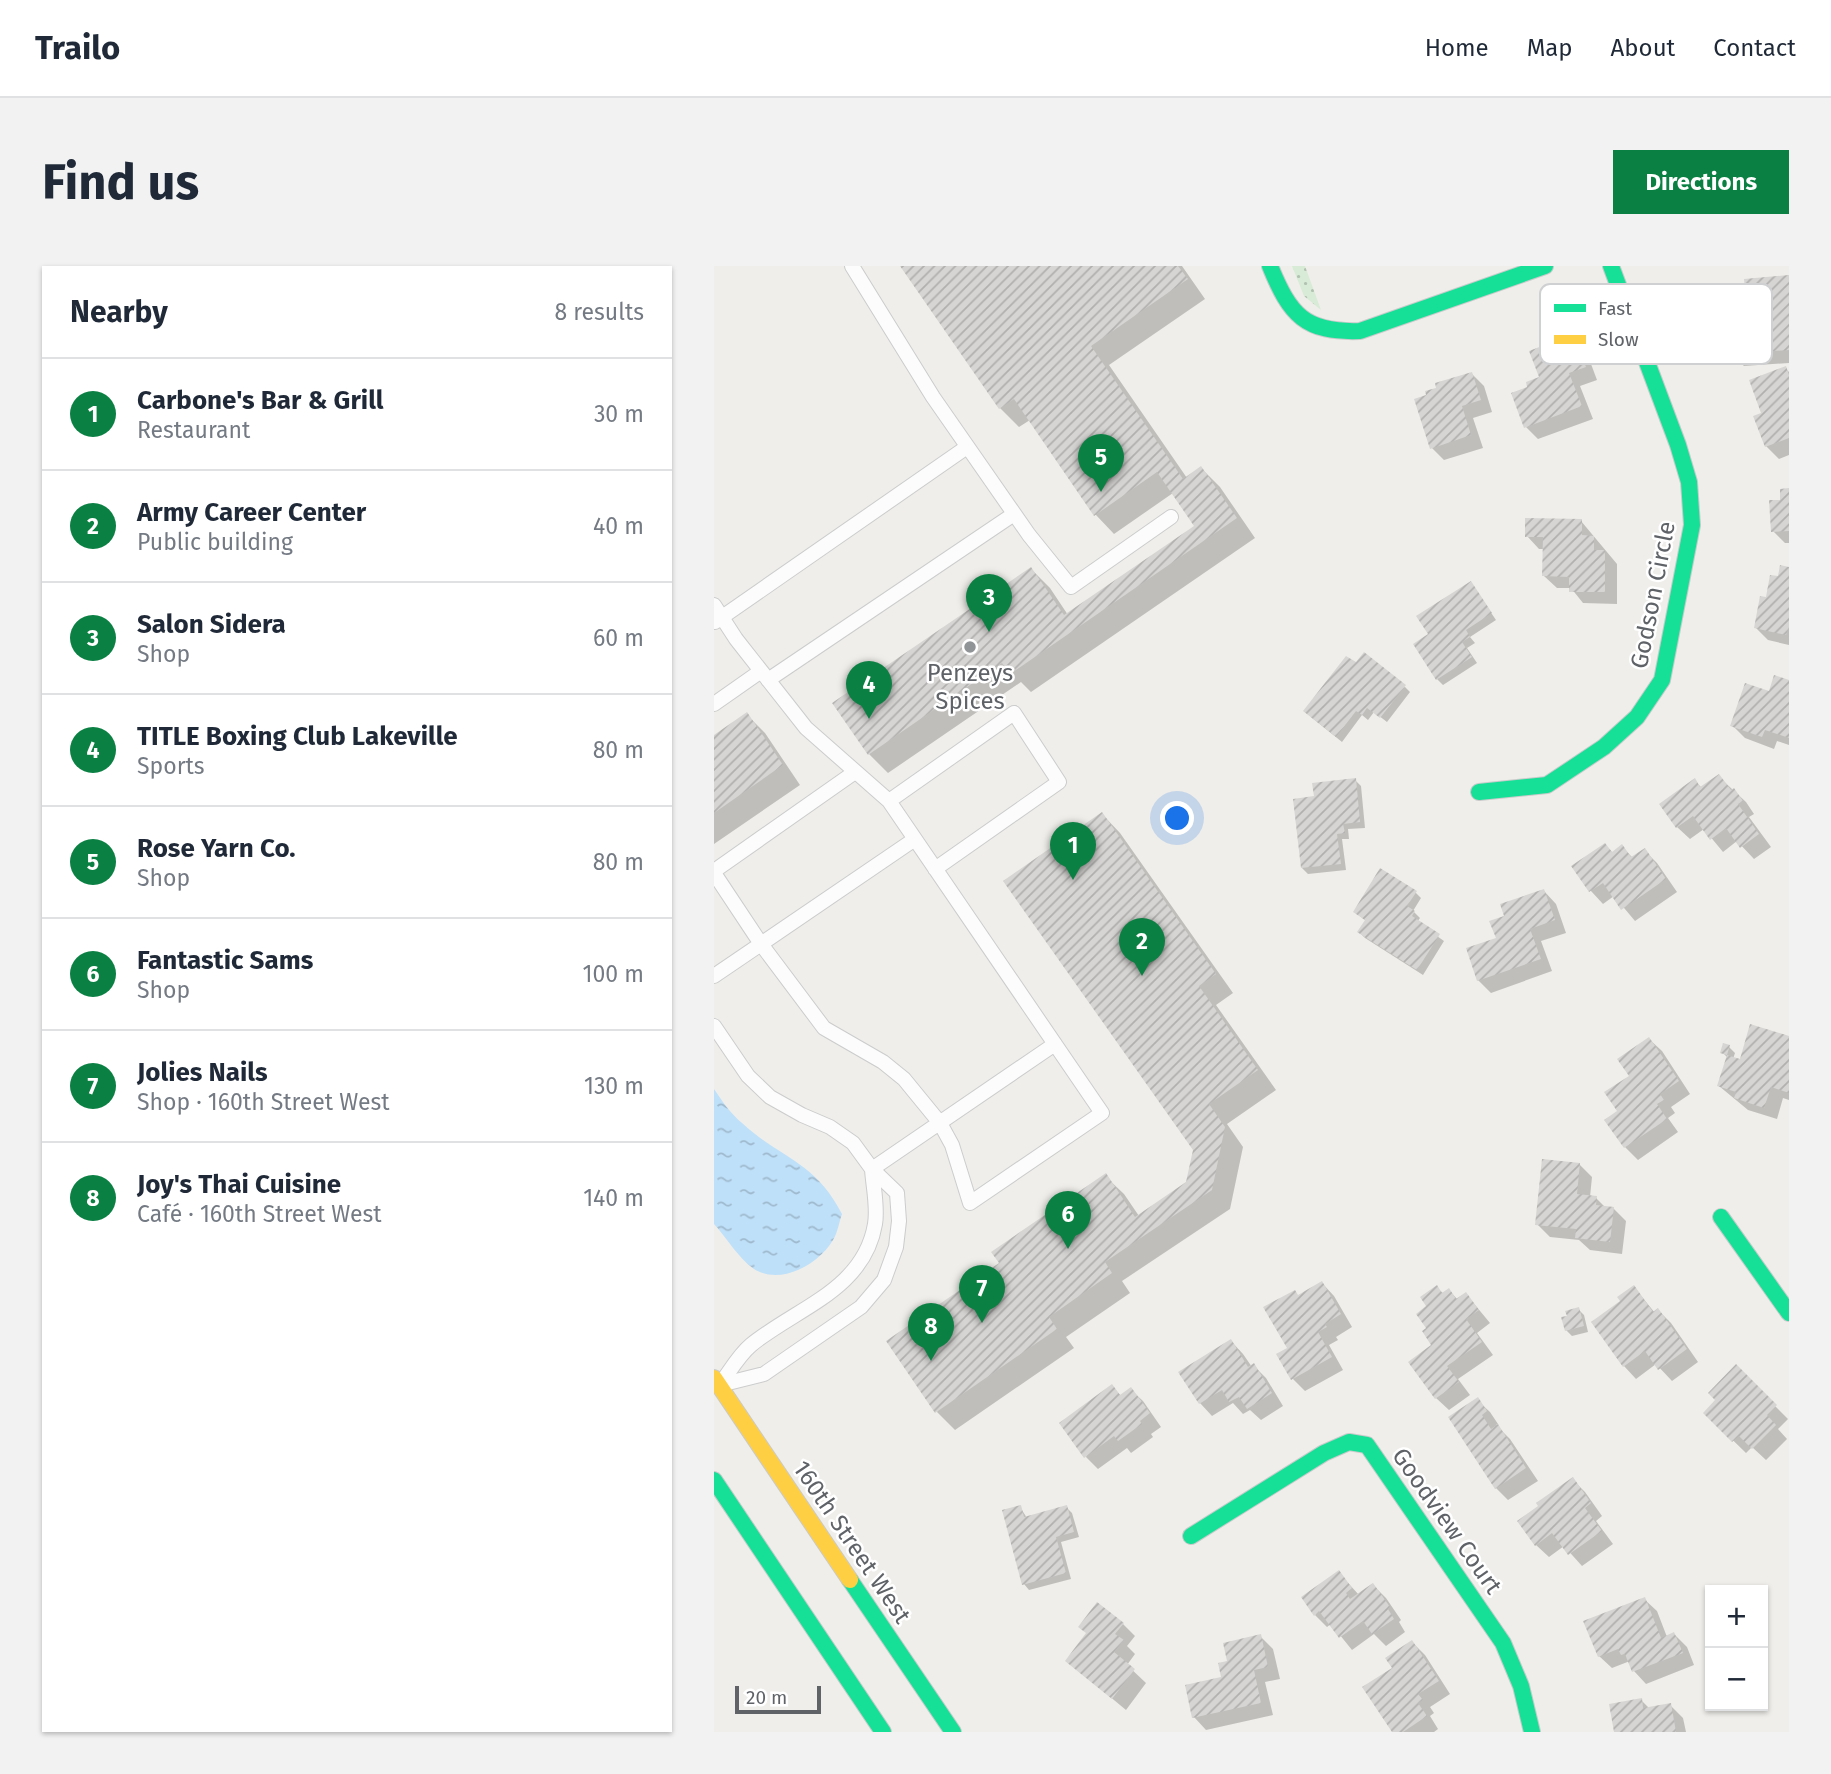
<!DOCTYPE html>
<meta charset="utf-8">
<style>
body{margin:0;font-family:"Fira Sans",sans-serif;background:#f2f2f3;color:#1f2937}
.controls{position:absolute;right:21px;bottom:21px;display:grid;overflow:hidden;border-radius:0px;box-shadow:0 2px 5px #0004}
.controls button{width:63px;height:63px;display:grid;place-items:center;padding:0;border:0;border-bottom:2px solid #e0e1e3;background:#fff;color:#1f2937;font:35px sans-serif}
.scale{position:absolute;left:21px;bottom:18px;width:86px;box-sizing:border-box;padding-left:7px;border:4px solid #5f6368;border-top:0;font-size:19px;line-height:24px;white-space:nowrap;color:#5f6368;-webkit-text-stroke:5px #fff;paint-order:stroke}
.you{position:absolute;left:464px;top:553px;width:24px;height:24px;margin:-18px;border:5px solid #fff;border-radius:50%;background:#1a73e8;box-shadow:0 0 0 10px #1a73e833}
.badge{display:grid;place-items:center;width:46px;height:46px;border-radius:50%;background:#0b8043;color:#fff;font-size:23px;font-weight:700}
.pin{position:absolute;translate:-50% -58px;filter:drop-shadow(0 2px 4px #0008)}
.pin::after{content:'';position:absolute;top:37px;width:24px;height:21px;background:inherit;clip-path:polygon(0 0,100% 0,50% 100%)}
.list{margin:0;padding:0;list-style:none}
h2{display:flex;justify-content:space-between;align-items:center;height:91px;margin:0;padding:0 28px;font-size:30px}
h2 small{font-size:23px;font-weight:400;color:#747a83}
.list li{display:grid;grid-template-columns:46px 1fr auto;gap:21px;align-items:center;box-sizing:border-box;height:112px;padding:0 28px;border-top:2px solid #e0e1e3}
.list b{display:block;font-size:26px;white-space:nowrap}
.list p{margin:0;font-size:23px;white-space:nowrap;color:#747a83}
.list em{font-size:23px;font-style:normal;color:#747a83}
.map{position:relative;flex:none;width:1075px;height:1466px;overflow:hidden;border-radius:0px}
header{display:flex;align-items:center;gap:42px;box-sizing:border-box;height:98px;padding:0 35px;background:#fff;border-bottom:2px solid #e0e1e3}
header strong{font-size:33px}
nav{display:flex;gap:38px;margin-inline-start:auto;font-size:24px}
.intro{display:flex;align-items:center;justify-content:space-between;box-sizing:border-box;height:168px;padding:0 42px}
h1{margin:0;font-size:49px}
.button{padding:18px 32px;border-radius:0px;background:#0b8043;color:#fff;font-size:24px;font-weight:700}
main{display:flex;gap:42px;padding:0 42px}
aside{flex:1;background:#fff;border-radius:0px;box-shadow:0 2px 5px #0004}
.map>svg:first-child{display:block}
.grass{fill:url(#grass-dots)}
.water{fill:url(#water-ripples)}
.shadow{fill:#0003}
.building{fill:url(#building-hatch)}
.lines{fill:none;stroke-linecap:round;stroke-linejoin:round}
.lane-casing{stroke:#cbcccc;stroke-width:16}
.fast-casing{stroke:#cacacb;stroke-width:18}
.slow-casing{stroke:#cacacb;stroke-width:18}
.lane{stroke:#fdfcfc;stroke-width:14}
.fast{stroke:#16e098;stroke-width:16}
.slow{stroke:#ffcf43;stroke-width:16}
.poi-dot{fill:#919496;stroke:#fff;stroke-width:2.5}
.labels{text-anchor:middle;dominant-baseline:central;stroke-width:5;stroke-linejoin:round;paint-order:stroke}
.street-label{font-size:24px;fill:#5f6368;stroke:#fff}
.poi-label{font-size:24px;fill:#5f6368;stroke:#fff}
.key{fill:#fff;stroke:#cfd0d2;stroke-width:2}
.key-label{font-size:19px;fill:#5f6368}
</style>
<header>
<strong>Trailo</strong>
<nav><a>Home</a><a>Map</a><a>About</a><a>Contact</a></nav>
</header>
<div class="intro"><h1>Find us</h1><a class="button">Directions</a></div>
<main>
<aside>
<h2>Nearby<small>8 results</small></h2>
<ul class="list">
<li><span class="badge">1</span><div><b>Carbone's Bar &amp; Grill</b><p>Restaurant</p></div><em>30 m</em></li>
<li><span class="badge">2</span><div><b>Army Career Center</b><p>Public building</p></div><em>40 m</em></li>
<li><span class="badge">3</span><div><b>Salon Sidera</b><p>Shop</p></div><em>60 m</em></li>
<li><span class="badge">4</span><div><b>TITLE Boxing Club Lakeville</b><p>Sports</p></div><em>80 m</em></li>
<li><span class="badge">5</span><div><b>Rose Yarn Co.</b><p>Shop</p></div><em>80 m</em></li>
<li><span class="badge">6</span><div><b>Fantastic Sams</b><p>Shop</p></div><em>100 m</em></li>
<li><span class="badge">7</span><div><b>Jolies Nails</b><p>Shop · 160th Street West</p></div><em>130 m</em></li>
<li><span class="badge">8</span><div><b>Joy's Thai Cuisine</b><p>Café · 160th Street West</p></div><em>140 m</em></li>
</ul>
</aside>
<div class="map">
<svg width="1075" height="1466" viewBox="0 0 1075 1466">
<defs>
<pattern id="grass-dots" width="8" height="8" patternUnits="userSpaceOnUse" patternTransform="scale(1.75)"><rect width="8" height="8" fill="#d8ebd6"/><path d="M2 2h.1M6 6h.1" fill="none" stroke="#b2c2b1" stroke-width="1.8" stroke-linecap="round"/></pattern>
<pattern id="water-ripples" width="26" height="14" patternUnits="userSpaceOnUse" patternTransform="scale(1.75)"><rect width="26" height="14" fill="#bfe0f9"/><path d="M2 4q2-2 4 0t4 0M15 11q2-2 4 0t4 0" fill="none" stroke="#9eb9cd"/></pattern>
<pattern id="building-hatch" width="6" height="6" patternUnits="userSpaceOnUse" patternTransform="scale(1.75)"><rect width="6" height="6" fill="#d6d5d3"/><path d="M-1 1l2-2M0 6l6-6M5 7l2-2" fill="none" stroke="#b1b0af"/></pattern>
</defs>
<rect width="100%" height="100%" fill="#efeeea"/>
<!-- grass -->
<path class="grass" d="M578,0H591L607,44L590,30Z"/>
<!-- water -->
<path class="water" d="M0,823C8,835 17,848 28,857C67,893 101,895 128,948C125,956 124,966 119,974C105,998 67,1020 40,1003C24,992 13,972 0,958Z"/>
<!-- shadow -->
<path class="shadow" d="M188,0H468L491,33L395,99L473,212L487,202L506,221L541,272L317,426L307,416L174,507L155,488L317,303L336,322L354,349L482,261L459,227L400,268L382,249L316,154L305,161L286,142Z
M1075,12V97L1030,100L1017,88L1035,48Z
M859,70L871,82L883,114L866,120L879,153L824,173L812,161L815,122L827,112Z
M1071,102L1075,106V189L1065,193L1052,180L1050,148Z
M758,108L770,120L778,146L759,152L769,182L730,194L718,182Z
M1075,224V277H1071L1059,265L1068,235Z
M867,255L903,298V338L869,337L857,322H843L830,310L831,283H825L813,270Z
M1075,303V379L1054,374L1042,362L1065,312Z
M757,317L782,354L756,371L761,377L753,382L763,397L729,419L723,413L717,369Z
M1075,416V479L1063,475L1060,483L1031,472L1018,459L1056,428Z
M691,421L696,426L673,456L660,446L654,454L648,449L628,476L597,451Z
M32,448L51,467L86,519L0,578V471Z
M1004,510L1032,536L1040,548L1035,551L1057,581L1040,593L1023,575L1009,586L990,563L976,573L963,561L981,515L988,522Z
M641,514L647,520L651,562L634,563L635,573H628L632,604L594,608L588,602Z
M388,548L406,567L519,727L502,739L562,824L513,858L529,881L516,943L408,1015L416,1027L352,1071L360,1082L241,1164L223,1146L287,998L391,910L410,928L425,950L473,917L481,883Z
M891,579L899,587L908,581L919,592L930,584L943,597L963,626L921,655L900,630L889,638L877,625L860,601Z
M830,625L842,638L852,667L827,675L838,705L777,727L764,714L792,651Z
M701,626L707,632L699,645L706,652L703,656L730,675L709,709L651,672L645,666L652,655L641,646Z
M1075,772V834L1069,832L1063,853L1034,844L1005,820L1014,792L1008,786L1015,781L1021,787L1019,793L1027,795Z
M935,773L948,785L976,828L957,841L961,847L954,852L964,866L924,894L911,881L906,846L917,810Z
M865,898L878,911L876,931L882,932L892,942H899L912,955L908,988L876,984L865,974L836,971L823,958Z
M608,1017L620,1030L638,1061L622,1071L624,1074L615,1079L629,1104L591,1125L579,1113L575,1083L585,1030Z
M920,1021L941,1047L944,1044L957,1057L984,1096L958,1115L942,1098L922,1113L910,1100L909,1036Z
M723,1022L730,1028L735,1024L744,1034L752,1028L776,1057L763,1067L779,1089L744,1113L756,1129L735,1144L722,1132L720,1079L715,1063L714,1041Z
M864,1043L870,1049L874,1066L858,1070L852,1064Z
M517,1075L529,1088L538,1101L540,1100L552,1112L569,1140L547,1154L536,1144L529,1148L519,1137L498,1150L486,1137Z
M1022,1101L1074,1153L1064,1163L1073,1173L1052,1194L1038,1181L1032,1187L991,1147L1003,1134Z
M398,1120L407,1130L416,1123L429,1135L447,1161L437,1168L439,1171L417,1187L413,1182L384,1203L372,1191Z
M763,1134L776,1146L784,1158L782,1159L796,1173L824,1215L794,1234L782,1222Z
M858,1213L871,1226L888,1250L882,1255L899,1278L868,1300L850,1280L835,1291L822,1279Z
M306,1241L313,1252L352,1241L358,1247L365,1271L347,1276L357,1313L315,1324L310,1318Z
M625,1307L645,1329L659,1319L672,1332L687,1354L685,1356L691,1366L672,1380L660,1368L638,1384L617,1358L613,1361L601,1349Z
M930,1333L943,1345L953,1371L960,1368L973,1381L980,1399L932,1418L920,1405L916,1395L898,1402L885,1390Z
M409,1358L421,1370L413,1380L421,1388L413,1399L432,1417L412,1444L353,1395L374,1368Z
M546,1370L559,1383L566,1413L551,1416L559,1449L492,1464L480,1451L509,1412L515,1396Z
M698,1376L711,1389L736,1428L716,1441L720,1447L716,1450L724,1463L720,1466H680V1402Z
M927,1434L936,1443L956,1439L969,1452L972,1466H902Z"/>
<!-- building -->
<path class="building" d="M186,0H464L474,13L377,80L469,213L487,200L523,252L296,408L288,397L154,489L118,437L317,301L350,349L480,260L443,206L380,250L300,133L285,143Z
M1075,9V84L1015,88L1012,48L1033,46L1030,13Z
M859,68L872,101L855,107L868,140L810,162L797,127L813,121L812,116L825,111L815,85Z
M1072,100L1075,109V172L1051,181L1039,150L1047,147L1035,114Z
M758,106L767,134L748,140L757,169L716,183L700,133L712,129L711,125L722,122L721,117Z
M1075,222V265L1057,266L1055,234H1066V223Z
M811,252L868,253V269L880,270V284H891V326H855V311L828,310L829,271H811Z
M1066,299L1075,301V361L1072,369L1040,362L1046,330L1052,331L1056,309L1064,310Z
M757,315L778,347L752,364L756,371L748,376L758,391L722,414L699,378L714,368L702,350Z
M650,386L692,419L666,452L653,442L648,449L642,445L622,471L589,445L632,390L642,396Z
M1060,409L1075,414V472L1051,464L1048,471L1016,460L1031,417L1055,425Z
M33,446L69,499L0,547V469Z
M1005,508L1017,524L1020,522L1029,535L1024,538L1045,568L1026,582L1012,562L996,574L979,550L962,562L945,538L981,512L986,521Z
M642,512L646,556L629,558L631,567L623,568L627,598L587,602L579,533L600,530L598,517Z
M388,546L502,708L485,720L544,804L495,838L511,861L498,924L391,996L398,1007L335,1051L343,1063L221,1147L172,1075L285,997L277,986L392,907L421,951L472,916L479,884L289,615Z
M891,577L898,586L908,578L917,591L931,582L952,613L907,644L889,617L875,626L857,600Z
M666,602L703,625L693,640L701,645L698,650L726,668L703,704L643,666L651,654L639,646Z
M830,623L841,654L816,663L827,693L763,715L752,682L782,672L775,655L790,650L786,638Z
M1036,758L1075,770V827L1057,821L1050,842L1020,832L1022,826L1003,820L1013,789L1006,787L1009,777L1016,779L1013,789L1026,793Z
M935,771L965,815L946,828L950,834L943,838L953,853L910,882L890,854L903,845L890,826L915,810L903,793Z
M828,893L866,897L863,928L883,930L882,939L900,941L896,976L861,972L862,963L821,959Z
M608,1015L627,1048L611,1058L613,1061L604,1066L618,1091L577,1114L562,1088L573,1082L549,1041L581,1024L584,1029Z
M723,1019L728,1027L735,1022L742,1033L752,1026L765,1044L752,1053L768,1076L733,1100L745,1116L721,1133L694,1096L717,1079L708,1065L712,1062L702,1048L712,1040L706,1031Z
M920,1019L939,1046L944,1042L973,1083L944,1104L931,1085L909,1101L877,1056L906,1035L903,1031Z
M865,1041L870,1060L851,1065L847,1051L853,1050L851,1045Z
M517,1073L534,1101L540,1097L558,1127L533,1143L525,1131L515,1136L508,1124L485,1138L464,1106Z
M1022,1098L1063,1139L1053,1149L1062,1159L1038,1183L1025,1170L1018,1176L989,1147L1001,1134L994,1127Z
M398,1118L406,1129L417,1121L436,1147L426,1155L428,1158L404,1175L400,1170L370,1192L345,1157Z
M764,1131L773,1145L768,1149L777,1163L784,1158L812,1202L781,1223L734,1151Z
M859,1211L877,1237L871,1242L888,1265L854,1289L838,1267L821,1280L803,1255L824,1240L822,1237Z
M307,1239L310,1251L353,1239L360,1266L342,1271L352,1307L308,1319L288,1244Z
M625,1304L638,1322L632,1327L636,1333L659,1317L676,1341L674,1343L680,1353L658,1368L649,1355L625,1372L605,1345L600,1350L587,1331Z
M931,1331L947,1372L960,1366L969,1387L918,1406L911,1388L907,1389L904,1383L884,1391L869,1355Z
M383,1336L410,1357L401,1368L410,1374L400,1386L421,1403L398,1433L351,1395L372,1367L364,1361Z
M547,1368L554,1401L540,1404L547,1437L478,1452L471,1419L507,1411L504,1397L513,1395L509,1377Z
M698,1374L725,1415L704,1428L709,1434L704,1437L713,1450L689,1466H678L648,1421L678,1402L671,1392Z
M928,1432L929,1442L957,1437L962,1466H900L895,1438Z"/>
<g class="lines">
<defs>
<path id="lane" d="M138,0L219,131L315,269L357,321L457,251
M0,339L22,373L92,462L175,535L388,847L256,937L238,879L226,857L190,813L169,796L110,762L47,678L0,607
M1,356L253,181
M54,414L300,248
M0,438L47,405
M175,535L300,447L345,516L221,603
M0,605L141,506
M0,710L201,573
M0,760L34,810L56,831L88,849L116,861L139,877L158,903L183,927L185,955L182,981L170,1014L147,1041L50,1108L6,1119
M158,903L341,778
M7,1117C16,1105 25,1089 37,1079C82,1042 150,1024 161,958C164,941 159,920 158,903"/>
<path id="fast" d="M556,0C576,49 591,67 646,65L831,0
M765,526L833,519L890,481L923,451L948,414L978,259L975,216L964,179L897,0
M1007,951L1075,1047
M0,1214L169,1466
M477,1270L610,1187L635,1176L653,1179L789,1377L807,1420L818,1466
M136,1314L239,1466"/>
<path id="slow" d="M0,1112L136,1314"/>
</defs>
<!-- lane casing -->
<use href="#lane" class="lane-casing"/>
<!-- fast casing -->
<use href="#fast" class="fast-casing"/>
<!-- slow casing -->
<use href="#slow" class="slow-casing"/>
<!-- lane -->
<use href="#lane" class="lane"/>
<!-- fast -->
<use href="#fast" class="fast"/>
<!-- slow -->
<use href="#slow" class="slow"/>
</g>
<!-- markers -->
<circle class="poi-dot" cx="256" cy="381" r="7"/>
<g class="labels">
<!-- street labels -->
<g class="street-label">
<text transform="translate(939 329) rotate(-79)">Godson Circle</text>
<text transform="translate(733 1255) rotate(55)">Goodview Court</text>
<text transform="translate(138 1276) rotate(56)">160th Street West</text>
</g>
<!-- poi labels -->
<g class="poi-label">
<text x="256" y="407">Penzeys<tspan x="256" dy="28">Spices</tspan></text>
</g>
</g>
<!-- legend -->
<rect x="826" y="18" width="232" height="80" rx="10" class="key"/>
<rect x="840" y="38" width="32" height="8" fill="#16e098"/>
<rect x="840" y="69" width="32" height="9" fill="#ffcf43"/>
<g class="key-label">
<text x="884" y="49">Fast</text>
<text x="884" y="80">Slow</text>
</g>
</svg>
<div class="controls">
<button>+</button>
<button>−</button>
</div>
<div class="scale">20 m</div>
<div class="you"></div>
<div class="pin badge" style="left:359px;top:614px">1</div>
<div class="pin badge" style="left:428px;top:710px">2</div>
<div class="pin badge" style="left:275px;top:366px">3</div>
<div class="pin badge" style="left:155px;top:453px">4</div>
<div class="pin badge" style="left:387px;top:226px">5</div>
<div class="pin badge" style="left:354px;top:983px">6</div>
<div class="pin badge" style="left:268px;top:1057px">7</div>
<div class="pin badge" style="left:217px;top:1095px">8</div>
</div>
</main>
